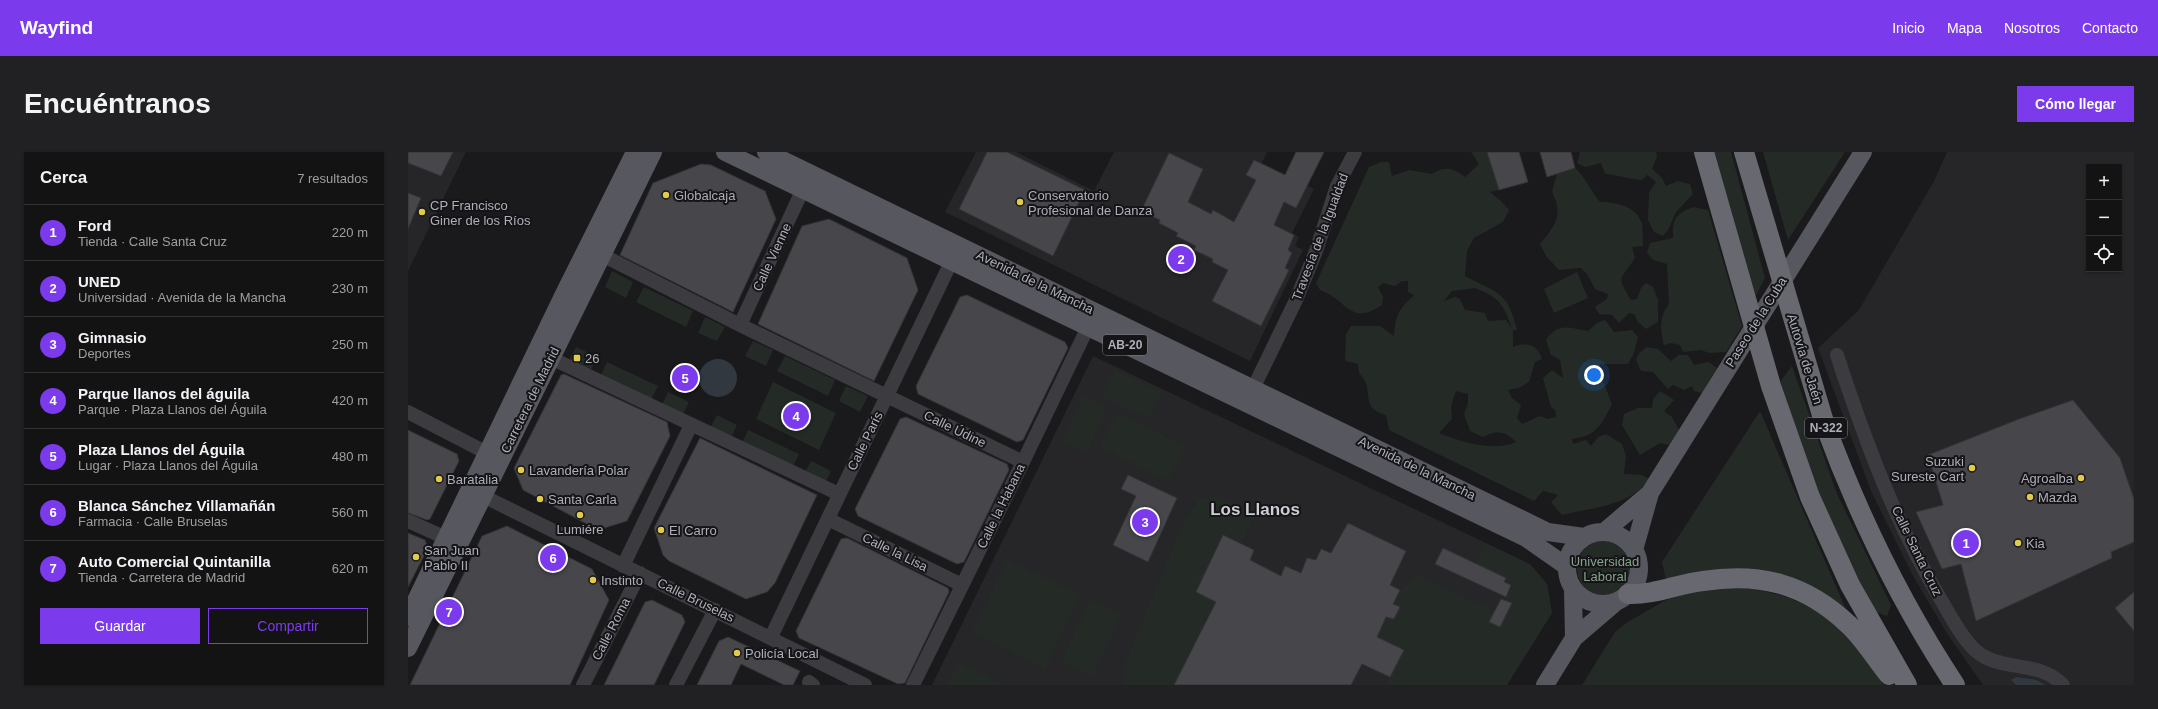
<!DOCTYPE html>
<html lang="es">
<meta charset="utf-8">
<style>
body{margin:0;font-family:Helvetica,sans-serif;background:#212022;color:#f1f3f6}
.controls{position:absolute;right:12px;top:12px;display:grid;overflow:hidden;border-radius:0px;box-shadow:0 1px 3px #0004}
.controls button{width:36px;height:36px;display:grid;place-items:center;padding:0;border:0;border-bottom:1px solid #333234;background:#141314;color:#f1f3f6;font:20px sans-serif}
.you{position:absolute;left:1186px;top:223px;width:14px;height:14px;margin:-10px;border:3px solid #fff;border-radius:50%;background:#1a73e8;box-shadow:0 0 0 6px #1a73e833}
.badge{display:grid;place-items:center;width:26px;height:26px;border-radius:50%;background:#7c3aed;color:#fff;font-size:13px;font-weight:700}
.pin{position:absolute;translate:-50% -50%;border:2px solid #fff;box-shadow:0 1px 4px #0006}
.list{margin:0;padding:0;list-style:none}
h2{display:flex;justify-content:space-between;align-items:center;height:52px;margin:0;padding:0 16px;font-size:17px}
h2 small{font-size:13px;font-weight:400;color:#9d9ea0}
.list li{display:grid;grid-template-columns:26px 1fr auto;gap:12px;align-items:center;box-sizing:border-box;height:56px;padding:0 16px;border-top:1px solid #333234}
.list b{display:block;font-size:15px;white-space:nowrap}
.list p{margin:0;font-size:13px;white-space:nowrap;color:#9d9ea0}
.list em{font-size:13px;font-style:normal;color:#9d9ea0}
.actions{display:flex;gap:8px;padding:12px 16px}
.actions a{flex:1;padding:9px 0;border:1px solid #7c3aed;border-radius:0px;text-align:center;font-size:14px;color:#7c3aed}
.actions .main{background:#7c3aed;color:#fff}
.icon{flex:none;width:22px;height:22px;fill:none;stroke:currentColor;stroke-width:2;stroke-linecap:round;stroke-linejoin:round}
.map{position:relative;flex:none;width:1726px;height:533px;overflow:hidden;border-radius:0px}
header{display:flex;align-items:center;gap:24px;box-sizing:border-box;height:56px;padding:0 20px;background:#7c3aed;color:#fff}
header strong{font-size:19px}
nav{display:flex;gap:22px;margin-inline-start:auto;font-size:14px}
.intro{display:flex;align-items:center;justify-content:space-between;box-sizing:border-box;height:96px;padding:0 24px}
h1{margin:0;font-size:28px}
.button{padding:10px 18px;border-radius:0px;background:#7c3aed;color:#fff;font-size:14px;font-weight:700}
main{display:flex;gap:24px;padding:0 24px}
aside{flex:1;background:#141314;border-radius:0px;box-shadow:0 1px 3px #0004}
.map>svg:first-child{display:block}
.built{fill:#262528;fill-rule:evenodd}
.green{fill:#242b26;fill-rule:evenodd}
.water{fill:#323840}
.building{fill:#47464b;stroke:#343437}
.lines{fill:none;stroke-linecap:round;stroke-linejoin:round}
.minor{stroke:#3b3b40;stroke-width:14}
.major{stroke:#57575f;stroke-width:18}
.highway{stroke:#676870;stroke-width:20}
.poi-dot{fill:#e2cb4a;stroke:#151416;stroke-width:1.5}
.labels{text-anchor:middle;dominant-baseline:central;stroke-width:4;stroke-linejoin:round;paint-order:stroke}
.shield{fill:#151416;stroke:#7f8089;stroke-width:1}
.shield-label{font-size:12px;font-weight:bold;fill:#adafba}
.poi-label{font-size:13px;fill:#adafba;stroke:#151416;text-anchor:start}
.street-label{font-size:13px;fill:#adafba;stroke:#151416}
.park-label{font-size:13px;fill:#86a38d;stroke:#151416}
.district-label{font-size:17px;font-weight:bold;fill:#ceced6;stroke:#151416}
</style>
<header>
<strong>Wayfind</strong>
<nav><a>Inicio</a><a>Mapa</a><a>Nosotros</a><a>Contacto</a></nav>
</header>
<div class="intro"><h1>Encuéntranos</h1><a class="button">Cómo llegar</a></div>
<main>
<aside>
<h2>Cerca<small>7 resultados</small></h2>
<ul class="list">
<li><span class="badge">1</span><div><b>Ford</b><p>Tienda · Calle Santa Cruz</p></div><em>220 m</em></li>
<li><span class="badge">2</span><div><b>UNED</b><p>Universidad · Avenida de la Mancha</p></div><em>230 m</em></li>
<li><span class="badge">3</span><div><b>Gimnasio</b><p>Deportes</p></div><em>250 m</em></li>
<li><span class="badge">4</span><div><b>Parque llanos del águila</b><p>Parque · Plaza Llanos del Águila</p></div><em>420 m</em></li>
<li><span class="badge">5</span><div><b>Plaza Llanos del Águila</b><p>Lugar · Plaza Llanos del Águila</p></div><em>480 m</em></li>
<li><span class="badge">6</span><div><b>Blanca Sánchez Villamañán</b><p>Farmacia · Calle Bruselas</p></div><em>560 m</em></li>
<li><span class="badge">7</span><div><b>Auto Comercial Quintanilla</b><p>Tienda · Carretera de Madrid</p></div><em>620 m</em></li>
</ul>
<div class="actions"><a class="main">Guardar</a><a>Compartir</a></div>
</aside>
<div class="map">
<svg width="1726" height="533" viewBox="0 0 1726 533">
<rect width="100%" height="100%" fill="#1a191b"/>
<!-- built -->
<path class="built" d="M0,0H58L0,119Z
M568,0H608L686,39L706,0H859L854,11L906,37L884,81L891,85L887,94L895,98L842,209L537,60Z
M1539,0H1726V533H1575L1538,480L1504,422L1463,339L1410,196L1451,158L1526,29ZM1681,15H1711V117H1681Z
M685,204L1122,412L1139,432L1144,461L1099,533H524Z"/>
<!-- green -->
<path class="green" d="M1063,0H1079L1091,38L1082,40L1094,50L1101,58L1095,70L1066,86L1059,99L1057,124C1089,141 1100,139 1109,178H1105V195C1118,189 1130,193 1134,207L1127,210L1121,230L1111,236L1100,238L1104,246L1113,253L1109,266L1114,272L1132,264L1140,267L1148,265L1147,258L1143,255L1135,226L1144,218L1155,226L1152,208L1143,203L1138,188C1150,170 1162,176 1180,179L1189,171L1197,168L1206,180L1224,178L1230,185L1226,201L1220,212H1192V222L1204,252C1193,273 1189,284 1164,287L1165,292L1178,288L1183,294L1190,285L1198,282L1214,292L1218,304L1216,322L1234,323L1241,327C1224,354 1182,356 1154,363L1143,350L1150,343L1135,339L1126,349L981,278L978,263C949,255 969,239 951,221L950,212L937,209L938,182L943,174H972L986,184C988,162 990,158 1006,143L1000,140V129H994L987,134L975,131L970,135L975,145L974,153C942,175 940,148 912,138L908,131L961,15L973,10H981L984,24L1001,18L1024,22C1037,13 1046,17 1057,25L1071,12ZM1067,136C1092,146 1095,152 1104,176L1098,168L1080,169L1077,161L1057,158L1052,147L1047,145L1036,149L1044,139ZM1048,239L1060,242V251L1056,262L1062,279L1075,285C1089,277 1097,279 1108,290C1083,300 1055,290 1031,281L1044,267L1043,254Z
M1172,0H1248L1249,5L1244,17L1254,26L1258,34L1270,29L1282,32L1285,42L1268,60L1260,78L1255,84L1246,80L1240,68L1241,41L1248,30L1239,23L1234,28C1221,27 1210,23 1197,22L1193,11L1177,15L1169,11Z
M1304,0H1323L1357,126L1346,147Z
M1355,0H1437L1380,88Z
M1167,16C1178,26 1182,38 1192,50C1206,50 1226,53 1233,69C1236,75 1234,87 1235,94L1224,95L1227,106C1212,129 1208,123 1223,148L1229,147L1233,136L1238,131L1245,135L1250,148V170L1238,177L1230,170L1226,162L1221,161L1211,171L1204,163L1191,162L1187,155L1199,147L1200,142L1187,137L1179,122L1173,116L1151,118L1138,104L1132,92C1147,73 1156,64 1144,40L1149,22Z
M1285,55L1300,58L1334,174L1318,200L1301,201L1293,198L1275,200L1272,193L1263,191L1256,193C1252,178 1251,164 1261,152L1259,112L1245,108L1239,101L1242,91L1265,86C1264,67 1268,62 1285,55Z
M204,119L225,130L218,146L197,135Z
M1169,120L1180,146L1146,161L1136,137Z
M236,135L285,159L278,175L228,150Z
M297,165L317,175L309,189L290,181Z
M345,189L365,198L358,214L337,204Z
M168,195L189,205L182,220L160,210Z
M1239,195L1250,197L1263,209L1271,203H1280L1286,213L1300,210L1309,216L1294,241L1286,239L1284,234L1276,238L1265,233L1260,237L1245,220L1233,219L1228,208L1231,201Z
M377,204L427,228L420,244L369,219Z
M199,210L250,234L242,250L192,225Z
M1384,214L1429,342L1483,453L1479,464L1468,460L1448,426L1420,365L1371,231Z
M707,218L755,240L741,267L694,245Z
M365,230L428,261L411,298L348,267Z
M438,234L460,244L452,260L431,249Z
M1252,239L1266,248L1256,259L1264,265L1271,278L1262,293L1252,291L1232,303L1214,273L1216,262L1230,256H1244L1245,247Z
M260,240L281,250L274,265L253,255Z
M675,244L699,256L678,301L654,289Z
M1352,259L1439,460L1415,443L1258,428L1254,410Z
M710,261L778,294L759,329L692,295Z
M309,263L329,273L322,288L301,278Z
M340,278L391,302L383,318L333,294Z
M403,309L423,319L416,334L395,324Z
M806,344L823,351L846,364L833,391L815,383L788,440L808,450L766,533H714L717,511L777,367L791,347Z
M1169 416a28 28 0 1 1 56 0a28 28 0 1 1-56 0Z
M1077,391L1122,412L1139,432L1144,461L1099,533H978L995,498L969,485L978,465L986,467L992,455L985,452L992,438L1010,423L1087,459L1081,470L1092,475L1097,449L1103,433L1096,430L1098,426L1067,412Z
M599,408L673,443L637,517L564,481Z
M1318,435C1355,437 1380,442 1411,461C1417,464 1425,467 1430,472C1448,488 1463,512 1476,533H1174L1207,480L1218,471L1258,448L1292,438Z
M682,448L714,463L685,524L653,509Z
M551,510L596,533H539Z"/>
<!-- water -->
<path class="water" d="M291 226a19 19 0 1 1 38 0a19 19 0 1 1-38 0Z
M1608,525L1629,528L1637,533H1608L1603,528Z"/>
<!-- building -->
<path class="building" d="M0,0H45L33,24L0,11Z
M579,0H599L677,38L645,104L551,57Z
M888,0H916L888,56L876,50L866,73L886,83L880,98L884,101L877,116L881,118L853,174L804,149L820,118L804,110L805,107L786,98L788,94L768,84L770,81L751,71L752,68L733,59L761,1L795,17L780,50L803,62L805,58L826,70L848,28L838,23L846,8L877,23Z
M1079,0H1111L1120,30L1091,38Z
M1132,0H1163L1167,16L1139,25Z
M293,12L303,13L357,39L368,67L325,160L212,103L245,31Z
M0,41L13,46L0,77Z
M421,67L499,106L510,138L466,229L350,172L394,74Z
M559,143L657,190L660,196L615,288L609,290L510,242L508,234L552,145Z
M156,222L259,270L262,284L219,369L190,378L115,338L106,316L153,223Z
M1665,248L1712,306L1726,347V390L1703,400L1704,406L1568,469L1553,412L1534,417L1508,360L1535,353L1520,303L1611,267Z
M498,265L599,312L601,318L556,410L549,412L450,364L447,357L492,267Z
M0,278L49,302L51,309L22,367L19,368L0,361Z
M292,286L409,343L367,431L359,440L338,447L261,409L255,403L246,376Z
M720,323L769,346L740,410L705,393L728,344L713,337Z
M940,371L998,399L982,433L992,438L985,452L992,455L986,467L978,465L969,485L996,498L982,525L954,512L943,533H766L808,450L788,440L815,383L846,398L842,408L873,424L877,414L893,421L899,406L908,408L913,397L923,401Z
M99,374L184,417L201,448L162,533H2L74,384Z
M0,381L17,388L20,396L0,435Z
M439,386L540,436L541,440L497,531L490,532L391,486L388,479L433,387Z
M1035,396L1098,426L1096,430L1103,433L1098,445L1027,412Z
M1726,440V479L1707,456Z
M1093,447L1104,451L1092,475L1081,470Z
M244,448L274,463L277,470L246,533H196L237,450Z
M320,485L392,519L385,533H376L333,512L323,533H289L311,489Z"/>
<g class="lines">
<!-- minor -->
<path class="minor" d="M200,106L332,173L615,310
M332,173L395,37
M1429,203C1457,289 1489,375 1536,453C1545,468 1554,486 1567,498C1592,521 1631,507 1655,533
M149,209L431,342
M841,245L888,148L908,99L929,34L947,0
M0,260L79,301
M75,344L457,533
M420,367L554,433
M0,369L38,386
M215,414L283,273
M363,485L548,100
M401,530L405,533
M175,533L232,421
M268,533L307,458
M505,533L615,310L680,175"/>
<!-- major -->
<path class="major" d="M317,0L1118,386L1158,414
M358,0L1140,380L1176,385
M1159 416a36 36 0 1 1 72 0a36 36 0 1 1-72 0Z
M1196,380L1242,341
M1226,398L1242,341L1455,0
M1165,438L1166,486
M0,465L158,138L227,0
M0,496L245,0
M1137,533L1166,486L1208,450"/>
<!-- highway -->
<path class="highway" d="M1296,0L1363,234L1402,345L1442,433L1499,533
M1336,0L1416,270C1450,363 1493,451 1547,533
M1220,442C1247,443 1269,432 1295,429C1352,420 1398,432 1441,473C1456,487 1468,507 1481,523"/>
</g>
<!-- markers -->
<g class="poi-dot">
<circle cx="258" cy="43" r="4"/>
<circle cx="612" cy="50" r="4"/>
<circle cx="14" cy="60" r="4"/>
<rect x="165" y="202" width="8" height="8" rx="2"/>
<circle cx="1564" cy="316" r="4"/>
<circle cx="113" cy="318" r="4"/>
<circle cx="1673" cy="326" r="4"/>
<circle cx="31" cy="327" r="4"/>
<circle cx="1622" cy="345" r="4"/>
<circle cx="132" cy="347" r="4"/>
<circle cx="172" cy="363" r="4"/>
<circle cx="253" cy="378" r="4"/>
<circle cx="1610" cy="391" r="4"/>
<circle cx="8" cy="405" r="4"/>
<circle cx="185" cy="428" r="4"/>
<circle cx="329" cy="501" r="4"/>
</g>
<g class="labels">
<!-- shield labels -->
<g class="shield">
<rect x="695" y="183" width="44" height="20" rx="3"/>
<rect x="1397" y="266" width="42" height="20" rx="3"/>
</g>
<g class="shield-label">
<text x="717" y="193">AB-20</text>
<text x="1418" y="276">N-322</text>
</g>
<!-- poi labels -->
<g class="poi-label">
<text x="266" y="43">Globalcaja</text>
<text x="620" y="43">Conservatorio<tspan x="620" dy="15">Profesional de Danza</tspan></text>
<text x="22" y="53">CP Francisco<tspan x="22" dy="15">Giner de los Ríos</tspan></text>
<text x="177" y="206">26</text>
<text x="1556" y="309" text-anchor="end">Suzuki<tspan x="1556" dy="15">Sureste Cart</tspan></text>
<text x="121" y="318">Lavandería Polar</text>
<text x="1665" y="326" text-anchor="end">Agroalba</text>
<text x="39" y="327">Baratalia</text>
<text x="1630" y="345">Mazda</text>
<text x="140" y="347">Santa Carla</text>
<text x="172" y="377" text-anchor="middle">Lumiére</text>
<text x="261" y="378">El Carro</text>
<text x="1618" y="391">Kia</text>
<text x="16" y="398">San Juan<tspan x="16" dy="15">Pablo II</tspan></text>
<text x="193" y="428">Instinto</text>
<text x="337" y="501">Policía Local</text>
</g>
<!-- street labels -->
<g class="street-label">
<text transform="translate(912 85) rotate(-69)">Travesía de la Igualdad</text>
<text transform="translate(364 105) rotate(-65)">Calle Vienne</text>
<text transform="translate(627 130) rotate(26)">Avenida de la Mancha</text>
<text transform="translate(1348 170) rotate(-58)">Paseo de la Cuba</text>
<text transform="translate(1397 207) rotate(73)">Autovía de Jaén</text>
<text transform="translate(122 248) rotate(-64)">Carretera de Madrid</text>
<text transform="translate(547 277) rotate(26)">Calle Údine</text>
<text transform="translate(457 289) rotate(-64)">Calle París</text>
<text transform="translate(1009 316) rotate(26)">Avenida de la Mancha</text>
<text transform="translate(593 354) rotate(-64)">Calle la Habana</text>
<text transform="translate(1509 399) rotate(64)">Calle Santa Cruz</text>
<text transform="translate(487 400) rotate(26)">Calle la Lisa</text>
<text transform="translate(288 448) rotate(26)">Calle Bruselas</text>
<text transform="translate(203 477) rotate(-63)">Calle Roma</text>
</g>
<!-- park labels -->
<g class="park-label">
<text x="1197" y="409">Universidad<tspan x="1197" dy="15">Laboral</tspan></text>
</g>
<!-- district labels -->
<g class="district-label">
<text x="847" y="357">Los Llanos</text>
</g>
</g>
</svg>
<div class="controls">
<button>+</button>
<button>−</button>
<button><svg class="icon" aria-label="locate" viewBox="0 0 24 24"><circle cx="12" cy="12" r="6"/><path d="M12 2v4M12 18v4M2 12h4M18 12h4"/></svg></button>
</div>
<div class="you"></div>
<div class="pin badge" style="left:1558px;top:391px">1</div>
<div class="pin badge" style="left:773px;top:107px">2</div>
<div class="pin badge" style="left:737px;top:370px">3</div>
<div class="pin badge" style="left:388px;top:264px">4</div>
<div class="pin badge" style="left:277px;top:226px">5</div>
<div class="pin badge" style="left:145px;top:406px">6</div>
<div class="pin badge" style="left:41px;top:460px">7</div>
</div>
</main>
